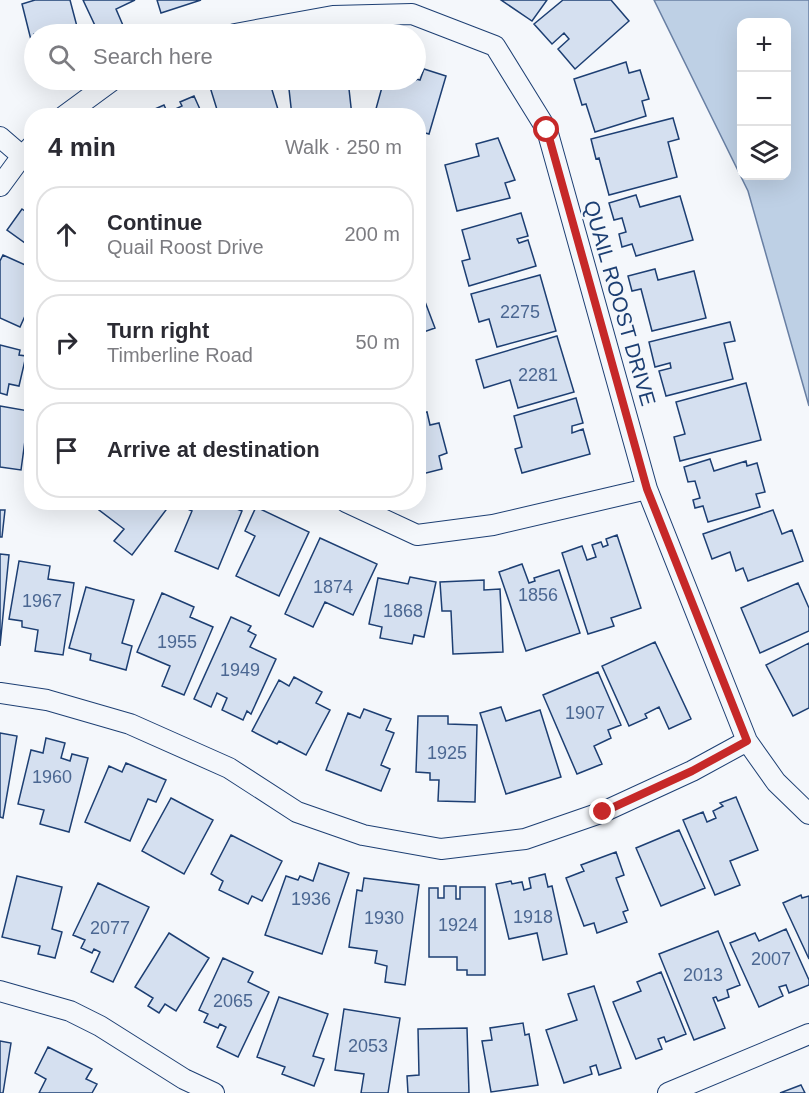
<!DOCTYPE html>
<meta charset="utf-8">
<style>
body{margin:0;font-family:Arial,sans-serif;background:#f7f7f7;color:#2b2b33}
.controls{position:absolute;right:18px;top:18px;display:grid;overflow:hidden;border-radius:12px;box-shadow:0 6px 24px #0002}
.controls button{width:54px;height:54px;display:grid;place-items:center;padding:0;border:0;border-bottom:2px solid #e1e1e2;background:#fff;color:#2b2b33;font:30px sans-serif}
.stop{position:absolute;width:18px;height:18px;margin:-14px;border:4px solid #c62828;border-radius:50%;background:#fff}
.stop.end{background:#c62828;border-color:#fff;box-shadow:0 2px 6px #0008}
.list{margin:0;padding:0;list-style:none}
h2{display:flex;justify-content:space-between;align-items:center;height:78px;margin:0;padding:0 24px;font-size:26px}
h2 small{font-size:20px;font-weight:400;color:#7c7c81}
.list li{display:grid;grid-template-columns:39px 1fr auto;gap:18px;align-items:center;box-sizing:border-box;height:96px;margin:0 12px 12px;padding:0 12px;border:2px solid #e1e1e2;border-radius:24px}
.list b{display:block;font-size:22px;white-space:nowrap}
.list p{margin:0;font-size:20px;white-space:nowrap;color:#7c7c81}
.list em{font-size:20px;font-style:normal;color:#7c7c81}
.icon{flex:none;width:33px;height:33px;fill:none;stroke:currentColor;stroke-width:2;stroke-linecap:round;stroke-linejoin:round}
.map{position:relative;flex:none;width:809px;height:1093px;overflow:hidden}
.search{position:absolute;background:#fff;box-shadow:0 6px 24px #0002;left:24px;top:24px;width:402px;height:66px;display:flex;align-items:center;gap:15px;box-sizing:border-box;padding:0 21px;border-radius:33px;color:#7c7c81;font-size:22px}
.panel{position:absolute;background:#fff;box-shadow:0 6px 24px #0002;left:24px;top:108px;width:402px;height:402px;border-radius:24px}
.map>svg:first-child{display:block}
.water{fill:#bed0e5;stroke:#687fa3;stroke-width:1.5;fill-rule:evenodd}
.building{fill:#d5e0f0;stroke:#1d3f73;stroke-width:1.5}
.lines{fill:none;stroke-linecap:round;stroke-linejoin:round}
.minor-casing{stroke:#1d3f73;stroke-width:22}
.minor{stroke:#f4f7fb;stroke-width:20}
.route{stroke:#c62828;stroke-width:8}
.labels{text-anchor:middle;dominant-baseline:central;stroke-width:4.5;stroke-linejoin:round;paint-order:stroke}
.number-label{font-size:18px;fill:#4b6792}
.street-label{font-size:21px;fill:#1d3f73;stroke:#f4f7fb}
</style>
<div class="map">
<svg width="809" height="1093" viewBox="0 0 809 1093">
<rect width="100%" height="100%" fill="#f4f7fb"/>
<!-- water -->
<path class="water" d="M654,0H809V406L748,191ZM742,22H786V176H742Z"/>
<!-- building -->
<path class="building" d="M35,0H70L79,34H34V52L22,4Z
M83,0H135L116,9L125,30L114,34H99Z
M157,0H201L161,13Z
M501,0H547L532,21Z
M563,0H611L629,21L575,69L558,49L569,39L564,33L552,44L534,24Z
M626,62L629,73L640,70L649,99L642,101L646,116L595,132L586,104L582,105L574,79Z
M416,64L420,65L416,79L420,80L424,69L446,76L429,134L418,131V116H374L384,80H416Z
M235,80L237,83L248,80H269L280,116H219L210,87Z
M288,80H348L352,116H292Z
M194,96L203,116H171L173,114L171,111L182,106L180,102Z
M164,105L169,116H139Z
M673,118L679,139L668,142L677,177L609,195L599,158L596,159L591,139Z
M498,138L515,180L505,183L510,198L457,211L445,165L479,156L476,144Z
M636,195L640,207L680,196L693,240L636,256L632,244L622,247L619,234L626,232L622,218L614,220L609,203Z
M22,209L32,216V248L7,230Z
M521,213L528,236L517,239L519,243L528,240L536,266L469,286L462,261L470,259L462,230Z
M3,255L32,268V319L25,316L20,327L0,318V261Z
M655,269L658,280L694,271L706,318L652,331L641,289L632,291L628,276Z
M540,275L556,331L497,347L489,319L479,322L471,294Z
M424,299L435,328L418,334V300Z
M730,322L735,341L724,343L733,379L666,396L659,371L671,368L670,363L655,367L649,342Z
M557,336L574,392L518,408L510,380L484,388L476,360Z
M0,345L20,350L19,355L26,356L19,386L9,384L7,395L0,393Z
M418,381L425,405L418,407Z
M746,383L761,440L680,461L674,437L685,434L676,402Z
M576,398L583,423L572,426V433L583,429L590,454L522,473L515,449L522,447L514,416Z
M0,406L29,411L21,470L0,467Z
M427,412L430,425L439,423L447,453L439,456L442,469L418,475V414Z
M710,459L714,471L746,461L747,466L757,463L765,492L756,494L760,507L708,522L703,506L695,508L693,500L700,498L695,481L688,482L684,467Z
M98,502H172L132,555L114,541L124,529L95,507Z
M182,502H231L229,506L242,511L218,569L175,551L192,511L181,506Z
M256,507L309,532L279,596L236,576L255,536L245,531Z
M0,510H5L2,537H0Z
M773,510L782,534L792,530L803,561L748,581L743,568L736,571L730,552L712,559L703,534Z
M617,535L641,608L611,618L614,626L588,634L562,553L582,546L587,560L596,557L592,545L601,542L603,547L608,545L606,539Z
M320,538L377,564L353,615L325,602L313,627L285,614Z
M0,554L9,555L0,646Z
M19,561L50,566L48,579L74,583L63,655L35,651L38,630L22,627V621L9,619Z
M522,564L529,583L535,581L534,578L559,570L580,633L526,651L499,572Z
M410,577L436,582L424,637L414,635L412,644L380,638L382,627L369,624L378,578L408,584Z
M484,580V590L500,589L503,652L453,654L451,611H442L440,582Z
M798,583L809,608V631L760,653L741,608Z
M86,587L134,600L122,643L132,646L126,670L90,660L91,654L69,648Z
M162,593L194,607L190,617L213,627L184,695L162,686L170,666L137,652Z
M231,617L251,626L248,631L256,635L250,647L276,659L251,714L247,711L243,720L222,710L227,698L217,693L211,707L194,699Z
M655,642L691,719L669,729L659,707L645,714L647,718L629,726L602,666Z
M809,643V708L793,716L766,665Z
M598,672L621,725L608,730L611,738L594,746L602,764L577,774L543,695Z
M294,677L322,692L316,703L330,710L306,755L279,741L277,744L252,731L279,680L289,686Z
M501,707L506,721L540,710L561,777L506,794L480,713Z
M364,709L391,719L386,730L394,733L381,765L390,769L381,791L326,770L348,713L360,718Z
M418,716H448V724L477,725L475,802L438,801L439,780H430V773L416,772Z
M0,733L17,736L3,818L0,817Z
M46,738L65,743L61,758L70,761L72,754L88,758L69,832L40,824L44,810L18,804L31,750L43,753Z
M126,763L166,780L156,802L148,799L130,841L85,822L109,766L122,772Z
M736,797L758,850L730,861L740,885L715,895L683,820L703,812L707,822L716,818L713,811L723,806L720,803Z
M171,798L213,820L184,874L142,851Z
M679,830L705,888L661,906L636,848Z
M231,835L282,861L262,901L252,896L248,904L219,890L223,881L211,874Z
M616,852L624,875L616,878L628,910L623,912L627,922L597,933L594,923L584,926L566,878L584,871L581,865Z
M319,863L349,873L322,954L265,935L286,876L298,880L300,876L313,881Z
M545,874L548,887L552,886L567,954L543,960L537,933L509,939L496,884L511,881L512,884L522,882L524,890L531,888L529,878Z
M17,876L62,887L52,929L62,932L55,958L38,954L40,946L2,937Z
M364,878L419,885L405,985L385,982L387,966L375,963L377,951L349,947L357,890L362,891Z
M98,883L149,907L113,982L91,972L100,952L94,949L92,953L81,948L85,940L73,935Z
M444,886H456V899H460V887H485V975H467V970H457V957H429V888H438V898H444Z
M801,895L802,898L809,896V959L783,903Z
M786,929L809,980V985L789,993L786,985L779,987L783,996L759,1007L730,943L755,933L759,941Z
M718,931L740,985L727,990L729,997L718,1001L716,997L713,998L725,1028L694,1040L659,954Z
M169,933L209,958L176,1011L165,1004L159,1013L148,1006L153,998L135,987Z
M223,958L253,972L248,982L269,992L238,1057L217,1047L226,1027L220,1024L218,1028L204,1022L208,1014L199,1010Z
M661,972L686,1034L666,1042L664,1037L658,1039L662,1049L636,1059L613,1002L641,991L637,982Z
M594,986L621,1068L599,1075L596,1065L590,1067L592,1074L564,1083L546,1030L577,1020L568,994Z
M279,997L328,1014L313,1056L324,1059L314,1086L282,1074L285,1067L257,1057Z
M344,1009L400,1018L388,1093H361L364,1074L335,1070Z
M523,1023L525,1035L529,1034L538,1085L491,1092L482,1041L492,1040L490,1028Z
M467,1028L469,1093H408L407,1076L419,1075L418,1029Z
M0,1041L11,1043L3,1093H0Z
M48,1047L92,1069L86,1079L97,1084L92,1093H39L46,1079L35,1073Z
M801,1085L805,1093H780Z"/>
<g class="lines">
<defs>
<path id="minor" d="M235,34L333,16L412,14L495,46L547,130L647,489L747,741L776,782L809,814
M64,116L113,80
M0,137L22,156
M0,186L22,156L32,146
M346,502L417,535L493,525L647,489
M0,693L47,700L130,724L229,768L297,812L363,835L441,849L525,839L603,812L692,771L747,741
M0,991L70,1011L100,1026L184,1079L214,1093
M668,1093L809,1034"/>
</defs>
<!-- minor casing -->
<use href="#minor" class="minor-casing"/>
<!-- minor -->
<use href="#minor" class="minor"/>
</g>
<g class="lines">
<!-- route -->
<path class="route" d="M547,130L647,489L747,741L692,771L603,812"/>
</g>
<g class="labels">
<!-- number labels -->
<g class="number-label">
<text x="520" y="312">2275</text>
<text x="538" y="375">2281</text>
<text x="333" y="587">1874</text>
<text x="538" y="595">1856</text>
<text x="42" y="601">1967</text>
<text x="403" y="611">1868</text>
<text x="177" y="642">1955</text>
<text x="240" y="670">1949</text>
<text x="585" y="713">1907</text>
<text x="447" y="753">1925</text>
<text x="52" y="777">1960</text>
<text x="311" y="899">1936</text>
<text x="533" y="917">1918</text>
<text x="384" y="918">1930</text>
<text x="458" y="925">1924</text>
<text x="110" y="928">2077</text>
<text x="771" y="959">2007</text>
<text x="703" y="975">2013</text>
<text x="233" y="1001">2065</text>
<text x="368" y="1046">2053</text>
</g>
<!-- street labels -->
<g class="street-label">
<text transform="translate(620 303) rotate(74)">QUAIL ROOST DRIVE</text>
</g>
</g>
</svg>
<div class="controls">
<button>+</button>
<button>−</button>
<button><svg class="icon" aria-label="layers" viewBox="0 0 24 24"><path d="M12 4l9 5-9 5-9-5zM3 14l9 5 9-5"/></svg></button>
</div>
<div class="stop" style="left:547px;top:130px"></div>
<div class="stop end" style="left:603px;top:812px"></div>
<div class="search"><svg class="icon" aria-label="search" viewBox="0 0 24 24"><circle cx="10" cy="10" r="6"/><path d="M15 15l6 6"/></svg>Search here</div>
<section class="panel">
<h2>4 min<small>Walk · 250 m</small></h2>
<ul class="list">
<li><svg class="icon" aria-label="ahead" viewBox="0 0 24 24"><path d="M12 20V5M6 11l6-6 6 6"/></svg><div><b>Continue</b><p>Quail Roost Drive</p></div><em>200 m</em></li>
<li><svg class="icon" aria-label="right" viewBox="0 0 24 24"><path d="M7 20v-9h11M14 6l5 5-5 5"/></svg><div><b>Turn right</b><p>Timberline Road</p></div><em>50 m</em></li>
<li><svg class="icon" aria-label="arrive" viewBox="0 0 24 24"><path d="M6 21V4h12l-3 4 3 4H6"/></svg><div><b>Arrive at destination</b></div></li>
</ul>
</section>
</div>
